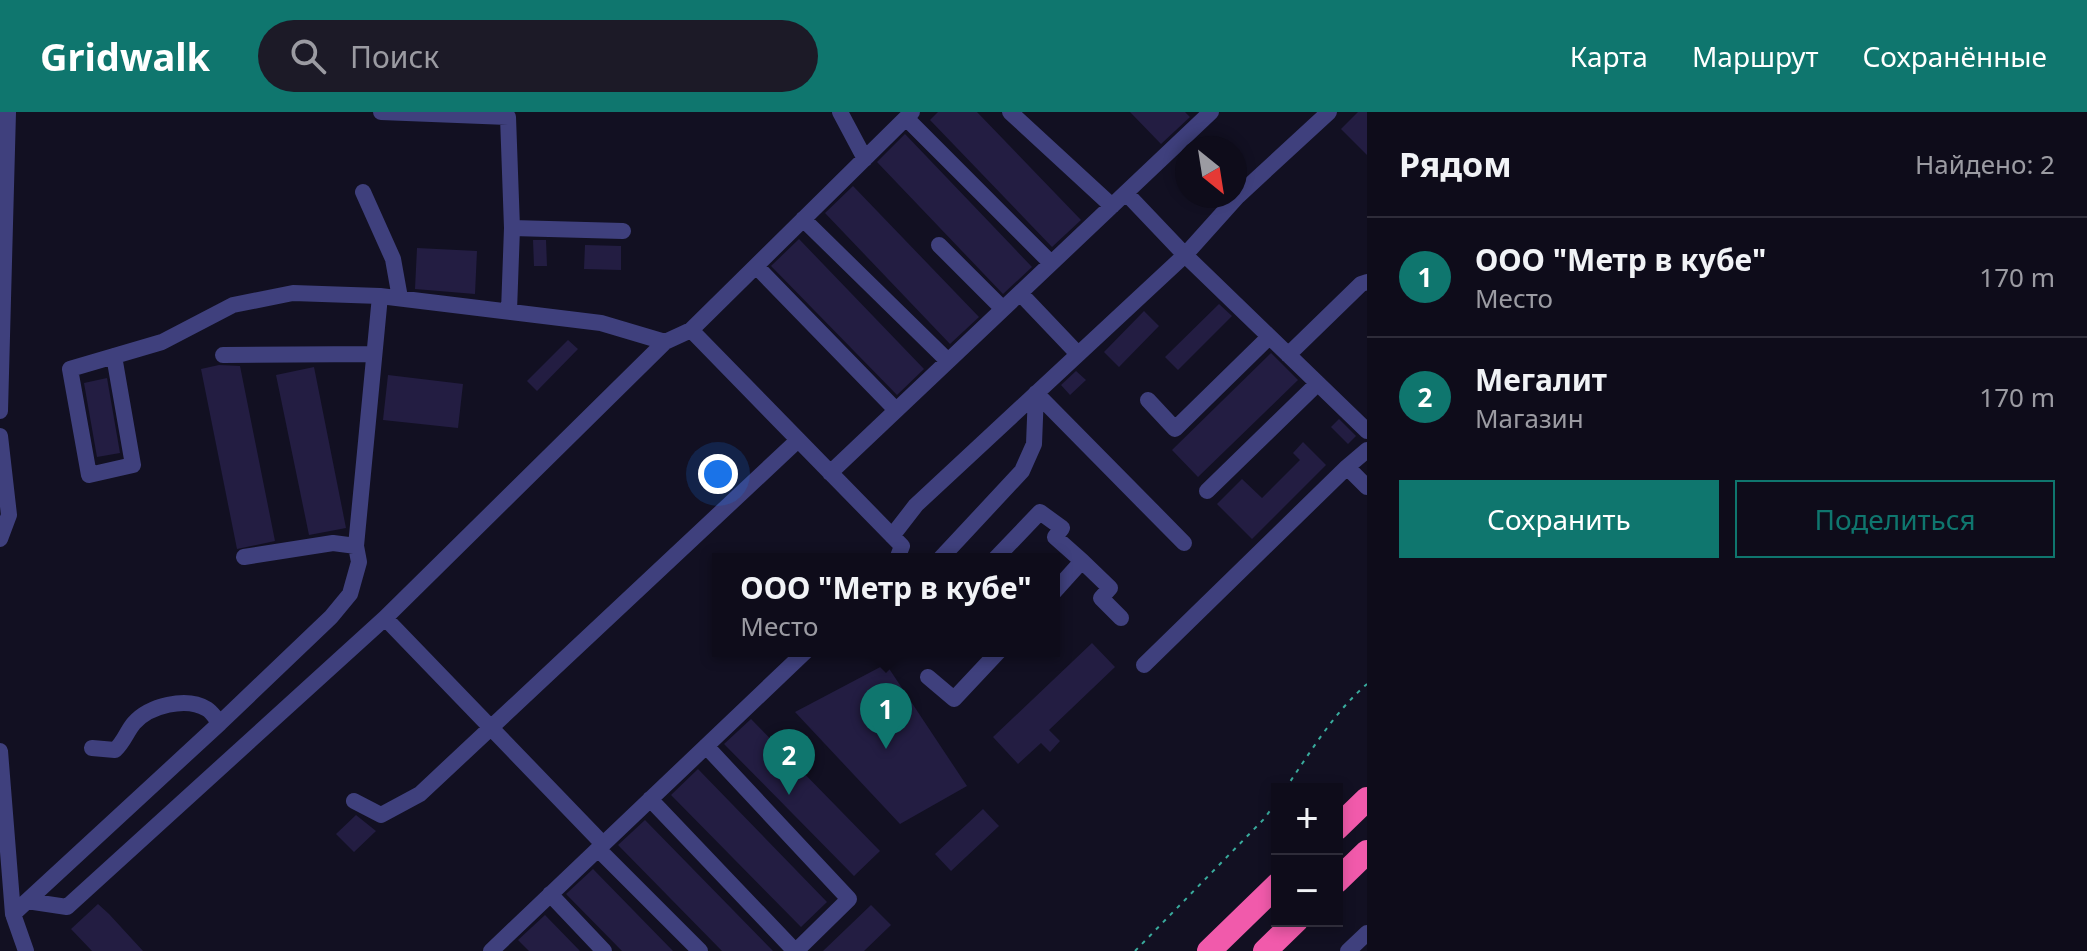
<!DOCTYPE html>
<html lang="ru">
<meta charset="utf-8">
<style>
body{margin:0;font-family:"Noto Sans",sans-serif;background:#1c1a27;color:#f1f3f6}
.controls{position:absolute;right:24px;bottom:24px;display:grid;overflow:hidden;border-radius:0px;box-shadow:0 4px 12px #0003}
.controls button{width:72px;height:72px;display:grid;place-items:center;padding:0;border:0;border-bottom:2px solid #2e2c39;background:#0e0c1a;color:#f1f3f6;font:40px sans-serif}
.compass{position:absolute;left:1175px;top:24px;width:72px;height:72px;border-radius:50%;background:#0e0c1a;box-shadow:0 4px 12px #0003;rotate:150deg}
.you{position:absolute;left:718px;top:362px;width:28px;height:28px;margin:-20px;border:6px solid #fff;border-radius:50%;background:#1a73e8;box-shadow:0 0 0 12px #1a73e833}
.badge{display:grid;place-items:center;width:52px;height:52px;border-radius:50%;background:#0f766e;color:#fff;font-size:26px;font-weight:700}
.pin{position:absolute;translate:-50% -66px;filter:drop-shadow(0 2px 4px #0008)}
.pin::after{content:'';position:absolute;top:42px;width:28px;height:24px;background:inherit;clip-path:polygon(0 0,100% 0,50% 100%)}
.popup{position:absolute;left:712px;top:441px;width:348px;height:104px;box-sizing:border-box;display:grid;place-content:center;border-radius:0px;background:#0e0c1a;filter:drop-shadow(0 2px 6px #0005);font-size:26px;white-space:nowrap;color:#9b9ba2}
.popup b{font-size:30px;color:#f1f3f6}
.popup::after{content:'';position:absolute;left:50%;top:100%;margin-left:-16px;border:16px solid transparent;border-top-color:#0e0c1a}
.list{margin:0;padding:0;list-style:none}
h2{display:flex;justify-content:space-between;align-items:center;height:104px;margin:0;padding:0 32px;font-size:34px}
h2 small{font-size:26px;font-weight:400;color:#9b9ba2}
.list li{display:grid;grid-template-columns:52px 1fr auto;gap:24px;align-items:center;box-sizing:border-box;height:120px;padding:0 32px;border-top:2px solid #2e2c39}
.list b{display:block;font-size:30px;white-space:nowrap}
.list p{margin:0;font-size:26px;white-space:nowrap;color:#9b9ba2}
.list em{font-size:26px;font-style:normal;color:#9b9ba2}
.actions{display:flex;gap:16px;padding:24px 32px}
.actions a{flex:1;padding:18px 0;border:2px solid #0f766e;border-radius:0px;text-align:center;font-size:28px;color:#0f766e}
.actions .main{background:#0f766e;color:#fff}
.icon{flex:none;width:44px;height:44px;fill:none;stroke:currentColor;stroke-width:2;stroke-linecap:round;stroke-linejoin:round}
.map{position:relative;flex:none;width:1367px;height:839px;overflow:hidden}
header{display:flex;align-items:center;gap:48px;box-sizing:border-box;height:112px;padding:0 40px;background:#0f766e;color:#fff}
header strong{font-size:38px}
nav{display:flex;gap:44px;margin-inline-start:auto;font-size:28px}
.search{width:560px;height:72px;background:#1c1a27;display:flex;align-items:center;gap:20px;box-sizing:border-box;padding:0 28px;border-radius:44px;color:#9b9ba2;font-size:30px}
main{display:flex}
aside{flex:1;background:#0e0c1a}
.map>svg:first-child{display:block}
.building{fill:#231d42}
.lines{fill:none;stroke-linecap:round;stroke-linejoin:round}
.path{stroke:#39ab9d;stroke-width:2;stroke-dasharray:4 6;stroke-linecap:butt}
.minor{stroke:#3f407d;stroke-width:16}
.highway{stroke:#f15aab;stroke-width:24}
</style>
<header>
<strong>Gridwalk</strong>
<div class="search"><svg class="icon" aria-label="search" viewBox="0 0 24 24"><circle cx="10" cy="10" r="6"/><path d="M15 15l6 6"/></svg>Поиск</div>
<nav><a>Карта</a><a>Маршрут</a><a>Сохранённые</a></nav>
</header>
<main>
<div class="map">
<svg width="1367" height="839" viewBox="0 0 1367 839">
<rect width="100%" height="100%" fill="#121022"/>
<!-- building -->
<path class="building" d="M938,0H977L1081,108L1052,135L930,8Z
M1130,0H1185L1190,5L1161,32Z
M1358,0H1367V43L1341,17Z
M905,22L1032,155L1003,182L877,50Z
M853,74L979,205L950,232L825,101Z
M799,127L924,257L897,283L771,154Z
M533,128H546L547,154H534Z
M585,133L621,134V158L584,157Z
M417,136L477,139L475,182L415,177Z
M1219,192L1232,204L1178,258L1165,245Z
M1144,199L1159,214L1119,255L1104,240Z
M568,228L578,237L537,279L527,269Z
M1271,241L1298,268L1198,365L1172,338Z
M219,253L240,254L275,429L237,437L201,257Z
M314,255L346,416L309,423L276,263Z
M1076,259L1086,268L1070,283L1061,273Z
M388,263L463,272L458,316L383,308Z
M107,266L120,341L97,345L84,271Z
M1339,307L1356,324L1348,332L1331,315Z
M1303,330L1326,353L1252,427L1217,392L1242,367L1262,386L1300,348L1293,341Z
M1092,531L1115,555L1049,618L1060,629L1050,640L1041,631L1018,652L993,625Z
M886,552L967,674L900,712L795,600Z
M751,607L880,739L854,764L724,632Z
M698,657L827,790L801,815L671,683Z
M983,697L999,714L951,759L935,742Z
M356,703L376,719L354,740L336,722Z
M645,708L773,839H722L618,733Z
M593,757L673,839H622L566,782Z
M98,792L109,802L143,839H92L71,817Z
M871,793L891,813L864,839H823Z
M545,803L580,839H529L518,828Z"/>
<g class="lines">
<!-- path -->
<path class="path" d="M1285,677C1310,641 1334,600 1367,572
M1135,839L1264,707L1277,689"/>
<!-- minor -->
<path class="minor" d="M381,0L508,5L512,116L509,199
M840,0L865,47
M1010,0L1112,94
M906,6L1051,151
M363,80L393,147L400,186
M1126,81L1185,143L1367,319
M803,107L948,249
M512,116L623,119
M939,133L1003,197
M756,154L896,298
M1020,181L1078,242
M380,184L601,211L665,230L691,218L902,434L897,447
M691,218L912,0
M223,243L374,242
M1288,243L1361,172L1367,170
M114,244L133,353L89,363L70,257L162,230L233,193L293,181L380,184L356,434
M1036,281L1184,431
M1148,288L1175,317L1269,225
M0,299L8,0
M0,324L9,403L0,427
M1347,355L1367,338
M830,361L1211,0
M1207,379L1317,272
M892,424L916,393L1185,143L1238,84L1329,0
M940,447L1022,359L1034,332L1036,281
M995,447L1040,400L1062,416L1055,425L1082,449
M1054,480L1082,449L1110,476L1101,486L1121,506
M385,506L665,230
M1144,553L1347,355L1367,375
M928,565L954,587L999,539
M220,611L331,505L350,482L359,450L356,434L333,431L244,445
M706,634L849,787L796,839
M0,639L13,802L26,839
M650,687L795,839
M354,689L381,703L420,682L798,328
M598,737L700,839
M550,782L604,839
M27,789L67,795L385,506L603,732
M13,802L220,611C216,607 212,600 207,597C186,584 149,594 134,611C127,619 124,630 115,638L92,636
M491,839L806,539
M1348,839L1367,821"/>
<!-- highway -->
<path class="highway" d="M1337,716L1367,687
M1337,769L1367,740
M1209,839L1277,773
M1265,839L1296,809"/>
</g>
</svg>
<div class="controls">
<button>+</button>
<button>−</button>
</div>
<svg class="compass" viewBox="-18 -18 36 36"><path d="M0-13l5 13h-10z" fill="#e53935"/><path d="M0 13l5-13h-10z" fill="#9b9ba2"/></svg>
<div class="you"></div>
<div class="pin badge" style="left:886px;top:637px">1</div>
<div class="popup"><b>ООО &quot;Метр в кубе&quot;</b>Место</div>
<div class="pin badge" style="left:789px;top:683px">2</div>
</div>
<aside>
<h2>Рядом<small>Найдено: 2</small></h2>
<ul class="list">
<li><span class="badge">1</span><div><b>ООО &quot;Метр в кубе&quot;</b><p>Место</p></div><em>170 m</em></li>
<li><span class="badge">2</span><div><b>Мегалит</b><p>Магазин</p></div><em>170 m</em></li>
</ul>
<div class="actions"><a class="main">Сохранить</a><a>Поделиться</a></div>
</aside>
</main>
